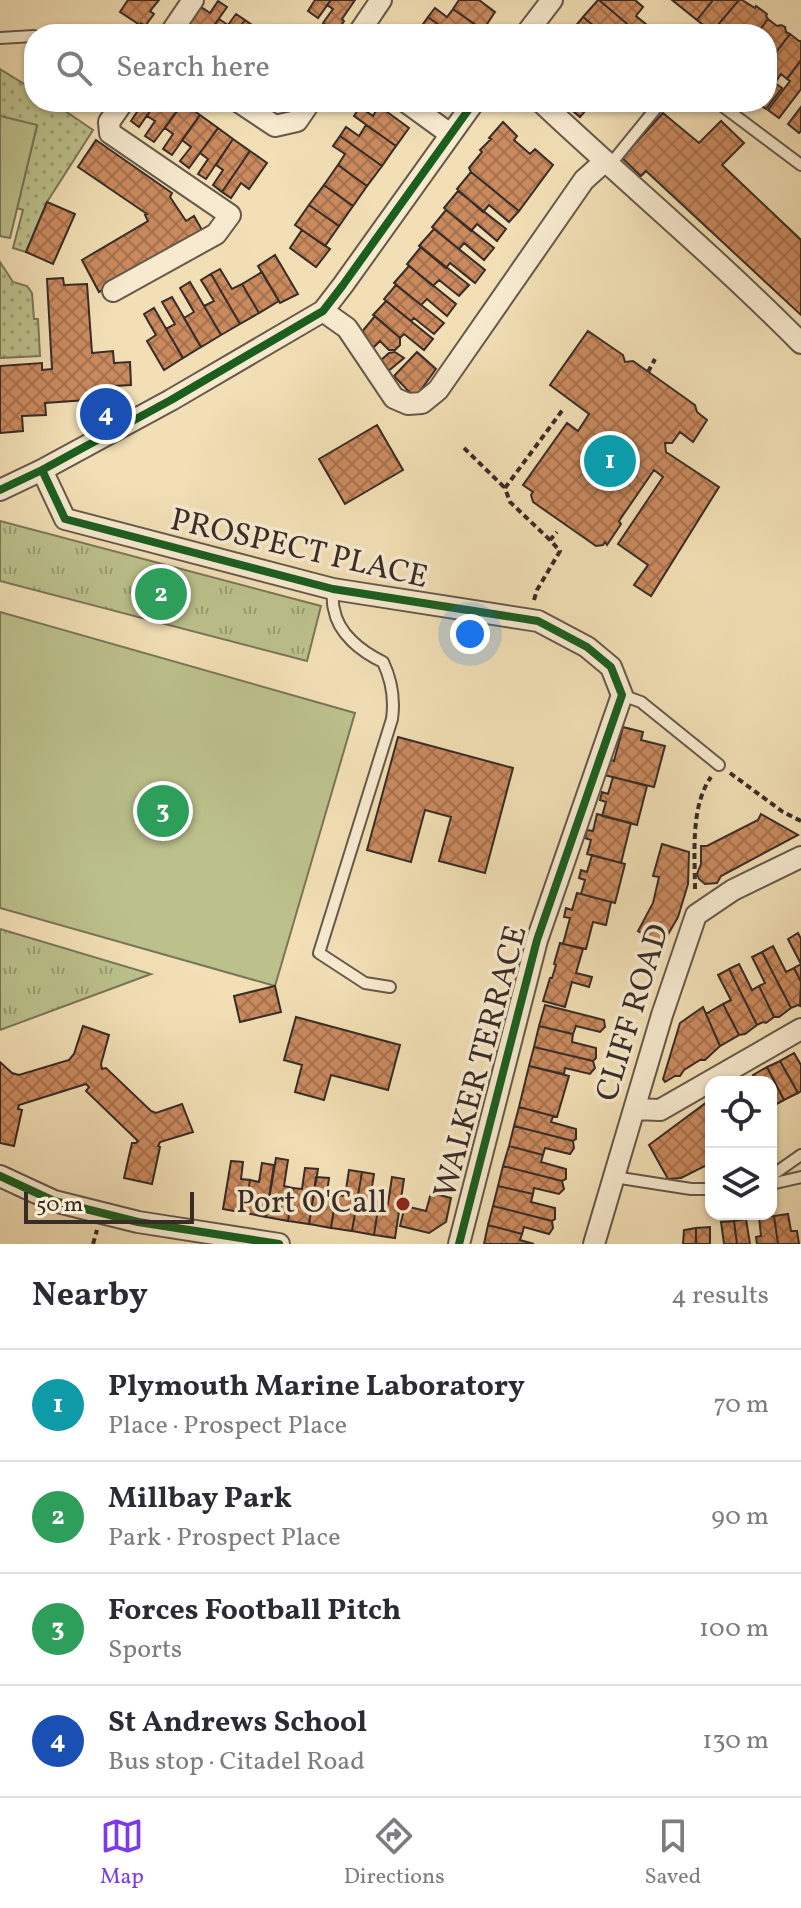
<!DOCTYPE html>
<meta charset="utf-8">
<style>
body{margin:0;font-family:Vollkorn,serif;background:#f7f7f7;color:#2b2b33}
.controls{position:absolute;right:24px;bottom:24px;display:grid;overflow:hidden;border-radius:16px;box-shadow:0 2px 6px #0004}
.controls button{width:72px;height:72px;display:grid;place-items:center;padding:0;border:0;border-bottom:2px solid #e1e1e2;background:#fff;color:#2b2b33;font:40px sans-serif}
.scale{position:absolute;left:24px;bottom:20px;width:170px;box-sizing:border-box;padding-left:8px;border:4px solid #382c27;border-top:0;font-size:22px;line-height:28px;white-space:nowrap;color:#382c27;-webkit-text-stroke:6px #f7eacf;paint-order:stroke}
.you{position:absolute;left:470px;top:634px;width:28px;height:28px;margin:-20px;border:6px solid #fff;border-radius:50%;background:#1a73e8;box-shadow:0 0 0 12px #1a73e833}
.badge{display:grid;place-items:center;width:52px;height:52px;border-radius:50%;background:#7c3aed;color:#fff;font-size:26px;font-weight:700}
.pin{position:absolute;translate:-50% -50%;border:4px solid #fff;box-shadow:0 2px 8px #0006}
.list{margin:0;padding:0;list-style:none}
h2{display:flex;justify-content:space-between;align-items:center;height:104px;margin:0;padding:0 32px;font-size:34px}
h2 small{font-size:26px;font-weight:400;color:#7c7c81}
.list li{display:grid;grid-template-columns:52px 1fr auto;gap:24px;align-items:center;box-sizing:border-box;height:112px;padding:0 32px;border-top:2px solid #e1e1e2}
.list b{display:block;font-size:30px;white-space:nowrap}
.list p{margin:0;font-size:26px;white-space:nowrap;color:#7c7c81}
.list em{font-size:26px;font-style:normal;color:#7c7c81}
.icon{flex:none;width:44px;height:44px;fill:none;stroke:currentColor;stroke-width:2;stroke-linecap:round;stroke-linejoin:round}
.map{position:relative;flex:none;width:801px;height:1244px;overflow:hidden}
.search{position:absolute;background:#fff;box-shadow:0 2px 6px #0004;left:24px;right:24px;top:24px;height:88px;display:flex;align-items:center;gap:20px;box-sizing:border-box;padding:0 28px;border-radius:32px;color:#7c7c81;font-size:30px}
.sheet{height:552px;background:#fff}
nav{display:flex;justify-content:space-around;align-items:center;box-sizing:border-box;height:112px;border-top:2px solid #e1e1e2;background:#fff;font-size:22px;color:#7c7c81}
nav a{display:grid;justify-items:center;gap:4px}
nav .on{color:#7c3aed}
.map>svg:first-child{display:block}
.grass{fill:url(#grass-dots);stroke:#7a765a;stroke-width:2}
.park{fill:url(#park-tufts);stroke:#7a765a;stroke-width:2}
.pitch{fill:#bcc18c;stroke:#7a765a;stroke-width:2}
.building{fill:url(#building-cross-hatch);stroke:#382c27;stroke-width:2}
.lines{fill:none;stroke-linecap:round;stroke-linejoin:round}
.lane-casing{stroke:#66594a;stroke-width:14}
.street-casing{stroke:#66594a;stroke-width:24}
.path{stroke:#382c27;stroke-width:4;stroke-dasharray:6 4;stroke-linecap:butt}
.lane{stroke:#f7eacf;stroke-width:10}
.street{stroke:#f7eacf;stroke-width:20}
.cycleway-casing{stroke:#f7eacf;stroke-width:13}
.cycleway{stroke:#1b5e20;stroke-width:8}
.poi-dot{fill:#8f2418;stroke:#f7eacf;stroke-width:3}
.labels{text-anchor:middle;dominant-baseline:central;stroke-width:7;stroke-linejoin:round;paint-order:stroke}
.street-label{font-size:32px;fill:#382c27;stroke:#f7eacf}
.poi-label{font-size:32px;fill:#382c27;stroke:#f7eacf;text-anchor:end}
</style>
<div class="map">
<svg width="801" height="1244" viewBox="0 0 801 1244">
<defs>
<pattern id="grass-dots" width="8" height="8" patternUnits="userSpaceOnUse" patternTransform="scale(2)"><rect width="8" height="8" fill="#bcc18c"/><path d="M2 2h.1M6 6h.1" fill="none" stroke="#9a9d72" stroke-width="1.8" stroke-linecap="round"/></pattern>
<pattern id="park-tufts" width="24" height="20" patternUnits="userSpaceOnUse" patternTransform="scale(2)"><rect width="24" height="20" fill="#bcc18c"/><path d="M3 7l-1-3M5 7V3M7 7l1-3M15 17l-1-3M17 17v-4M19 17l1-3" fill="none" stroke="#9a9d72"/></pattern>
<pattern id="building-cross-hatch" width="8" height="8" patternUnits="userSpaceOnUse" patternTransform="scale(2)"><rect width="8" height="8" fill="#ca8a5e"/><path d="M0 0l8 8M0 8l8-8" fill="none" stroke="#a5714e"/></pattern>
</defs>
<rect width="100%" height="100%" fill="#f2dfb5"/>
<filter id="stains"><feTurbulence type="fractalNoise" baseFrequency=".0025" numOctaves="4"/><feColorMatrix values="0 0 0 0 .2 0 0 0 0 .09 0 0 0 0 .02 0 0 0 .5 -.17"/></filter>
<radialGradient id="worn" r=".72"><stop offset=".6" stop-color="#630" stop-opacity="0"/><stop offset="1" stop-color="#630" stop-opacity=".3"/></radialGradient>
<!-- grass -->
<path class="grass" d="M0,69L34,90V102H52L93,130L47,202L26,252L13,248L23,210L17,208L37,126L0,116Z
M0,262L13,282L27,286L32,293L34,319H38L40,356L0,358Z"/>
<!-- park -->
<path class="park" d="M0,521L321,606L307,661L0,581Z
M0,929L151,974L0,1030Z"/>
<!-- pitch -->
<path class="pitch" d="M0,116L37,125L10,238L0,236Z
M0,612L355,713L275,986L0,908Z"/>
<!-- building -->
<path class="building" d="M128,0H159L150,11L154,14L145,26L141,23L140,25L120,12Z
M315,0H331L318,18L308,11Z
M331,0H355L342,19L344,21L335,34H320L326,25L323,23L333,9L327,5Z
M459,0H479L495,12L483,30L453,9Z
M598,0H599L639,34H604L583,17Z
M599,0H635L643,7L636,16L653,30L650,34H639Z
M672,0H713L697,20Z
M713,0H739L712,32L697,20Z
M739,0H742L755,8L756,6L767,14L766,16L768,19L757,34H710Z
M218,1L227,7L208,34H188L184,32L201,7L210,13Z
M435,8L447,17L453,9L483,30L479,34H451L428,17Z
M236,14L245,20L234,34H208L219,19L228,25Z
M428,17L451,34H432L421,27Z
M583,17L604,34H569Z
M768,19L777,26L781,25L785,27L786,32L790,34L767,64V34H757Z
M245,20L262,32L261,34H234Z
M790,34L799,41H801V60L787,79L781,74L775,83L782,88L766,109L756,102H767V71L770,66L767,64Z
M801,60V89L779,118L768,110L790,81L787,79Z
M131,102H156L139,127L131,121L139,109L130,103Z
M156,102L183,103L154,142L145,136L155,121L147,116Z
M562,102H588L591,104L580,117Z
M183,103L200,115L172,155L163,149L173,134L165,128Z
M379,106L409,128L396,146L354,116L360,107L373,116Z
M801,107V131L799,133L788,124Z
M663,113L699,143L721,121L744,143L722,165L801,240V315L646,171L641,176L622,158Z
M200,115L218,128L189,168L180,161L191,147L182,140Z
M503,122L517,136L514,140L530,154L535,149L553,165L519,211L471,172L469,168L482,152L480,150L491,139L489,138Z
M366,125L396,146L382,166L340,136L346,127L359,136Z
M218,128L233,139L206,179L198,174L208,159L200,153Z
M340,136L382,166L367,186L338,165L345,154L333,146Z
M233,139L250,151L222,192L213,185L223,170L216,165Z
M96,140L172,193L170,197L186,221L194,216L203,232L99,292L82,260L148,221L145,215L147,214L78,167Z
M250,151L267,163L249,189L241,183L231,198L222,192Z
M338,165L367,186L353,206L324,185Z
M471,172L519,211L509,222L489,205L483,212L457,189Z
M324,185L353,206L339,226L309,205Z
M458,191L506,229L497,241L477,224L471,231L444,208Z
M47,202L75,214L53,264L26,252Z
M309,205L339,226L325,246L295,225Z
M446,210L494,248L484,260L464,243L459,249L432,227Z
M434,229L485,270L475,283L450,263L446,268L419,246Z
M302,230L330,249L316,267L290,248Z
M421,247L469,285L459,296L439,280L433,286L407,264Z
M275,255L298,294L280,303L258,266Z
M409,266L456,304L447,316L427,299L421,305L394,283Z
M220,269L232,289L242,284L259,313L240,324L211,274Z
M262,272L279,301L259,313L242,284Z
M211,274L240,324L221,335L204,306L214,301L201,280Z
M63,278L64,285L87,284L92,353L113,351L114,363L130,362L131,385L114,386L115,398L45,403L46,415L22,416L23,431L0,433V366L42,363V370L52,369L47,279Z
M190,282L221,335L201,347L184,318L194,312L180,288Z
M396,285L444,323L434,334L414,318L411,321L384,299Z
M172,297L201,347L183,358L166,329L175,324L162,302Z
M386,301L433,339L424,350L404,334L400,338L373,315Z
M154,308L183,358L164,370L147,341L156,335L144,314Z
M375,316L400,338V345L395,350H389L380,341L370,351L361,333Z
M588,331L623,355L625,362L633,361L695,405L697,412L707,420L693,442L680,432L672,443H665L666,452L719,487L651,596L634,585L648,565L618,544L663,477L654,470L619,521L621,524L607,545L605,542L603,545L596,546L533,502L531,495L533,492L523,485L567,423L578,431L589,414L550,385Z
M395,352L404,358L386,373L380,361L389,353Z
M417,352L436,369L415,398L394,376Z
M377,425L403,470L345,504L319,459Z
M623,727L643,732L641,740L665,746L654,787L604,775L608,759L614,761Z
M398,737L513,768L485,873L439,861L451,817L425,810L411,862L367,850Z
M613,777L647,786L637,825L602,816L606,802L600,800L602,792L608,794Z
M597,814L631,823L621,863L587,854L591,840L585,838L587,830L593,831Z
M761,814L798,835L721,876L717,883L705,884L699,879L697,874L701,864V846H707L758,820Z
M662,844L689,852L688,884L678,917L662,945L638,931L653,903L659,877L653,876Z
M592,855L625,864L615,903L581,894L585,880L579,878L581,870L587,872Z
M577,893L611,902L606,925L593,922L586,949L563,944L570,918L564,917L566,908L572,910Z
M798,933L801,939V982L794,968L801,964L788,939Z
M560,943L583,949L576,973L592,977L589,987L572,982L565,1007L543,1001L550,978H552L556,965L554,964Z
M773,946L786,972L794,968L801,982L800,1006L798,1005L791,1008L762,952Z
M762,952L791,1008L779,1017H774L759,986L765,983L752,957Z
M739,964L752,990L759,986L774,1017L766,1023L763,1022L757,1025L729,969Z
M729,969L757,1025L745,1034L739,1035L723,1004L731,1000L718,975Z
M275,986L281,1012L240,1022L234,996Z
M723,1004L739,1035L720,1046L706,1014Z
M545,1005L604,1020L605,1027L600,1032L576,1026L573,1034L539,1026Z
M703,1007L720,1046L705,1060H700L684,1070L680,1076H675L665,1082L663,1079L680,1023Z
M296,1017L400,1045L388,1090L331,1075L324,1100L295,1092L302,1065L284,1060Z
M83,1026L109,1035L101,1064L102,1069L106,1068L151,1111L156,1113L182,1104L193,1132L160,1142L158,1146L160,1147L152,1184L124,1178L132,1143H136L138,1141L86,1091L89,1087L86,1084L19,1105L18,1109L22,1110L14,1146L0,1143V1062L12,1073L19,1075L69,1060L74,1054Z
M539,1026L573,1034L572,1042L596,1048V1058L593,1061L534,1047Z
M534,1047L593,1061L595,1068L590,1074L565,1068L564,1074L529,1066Z
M794,1053L801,1065V1091L798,1093L780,1061Z
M780,1061L798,1093L784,1100L767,1067Z
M529,1066L569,1076L557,1117L519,1107Z
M767,1067L784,1100L771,1107V1082H757L753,1075Z
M711,1099V1163L681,1178L668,1179L649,1145Z
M519,1107L553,1116L551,1122L576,1129V1139L573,1141L514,1126Z
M514,1126L573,1141L574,1148L570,1154L545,1148L543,1155L509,1146Z
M509,1146L543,1155L541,1162L566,1169V1179L562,1181L503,1166Z
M276,1158L288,1160L284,1186L293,1188L288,1221L266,1217Z
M231,1161L243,1162L241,1179L250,1180L245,1213L223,1209Z
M262,1163L274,1165L266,1217L245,1213L250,1180L259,1182Z
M503,1166L562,1181L564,1189L559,1194L534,1188L533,1194L498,1186Z
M305,1168L318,1169L309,1224L288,1221L293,1188L302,1189Z
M349,1170L362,1172L352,1231L331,1228L336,1195L345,1196Z
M362,1172L374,1174L370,1200L379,1202L374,1235L352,1231Z
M316,1177L329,1178L327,1193L336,1195L331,1228L309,1224Z
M392,1177L404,1179L395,1238L374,1235L379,1202L388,1204Z
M498,1186L533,1194L531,1202L555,1208V1219L552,1221L493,1206Z
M431,1193L451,1198L446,1222L429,1233L400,1226L405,1206L426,1211Z
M493,1206L552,1221L553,1228L549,1234L524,1227L522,1234L488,1225Z
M788,1214L791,1231H797L799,1244H778L774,1216Z
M774,1216L778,1244H757L756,1237L761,1236L759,1217Z
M746,1219L750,1244H737L734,1221Z
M734,1221L737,1244H724L721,1222Z
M488,1225L522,1234L520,1240L534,1244H484Z
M710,1227V1244H696V1228Z
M696,1228V1244H683L684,1230Z"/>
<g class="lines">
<defs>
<path id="lane" d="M0,38L34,36
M717,102L801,165
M609,166L661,102
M333,589C333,595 332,603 334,609C338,634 362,652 383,662C392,681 395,698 392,719L319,953L365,983L390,987
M622,695L641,702L719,765
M771,1176L801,1155
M614,1177L691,1189H711
M771,1184L801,1177"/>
<path id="street" d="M170,34L193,0
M358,34L381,0
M526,34L552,0
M239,102L275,126L297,121L310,102
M406,102L450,134
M541,102C627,183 718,259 801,343
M113,291L216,234L230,215L110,133L109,122L123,102
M323,311L347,328L394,398L408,404L422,403L438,390L584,180L604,162
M42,470L65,519L333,589L538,621L587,647L611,667L622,695L537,940L459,1244
M0,490L42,470L171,400L323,311L343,285L474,102
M635,1109L660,1110L801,1029
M0,1176L54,1201L138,1222L279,1244
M594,1244L662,1015L696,915L733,890L801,857"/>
</defs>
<!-- lane casing -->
<use href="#lane" class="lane-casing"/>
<!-- street casing -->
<use href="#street" class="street-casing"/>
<!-- path -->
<path class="path" d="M648,372L655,359
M464,448L505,488
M550,540L510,502L505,488L564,408
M534,600L537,590L560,551L550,540L557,532
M730,773L783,812L801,821
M695,889C695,854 690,807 711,777
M93,1244L97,1230"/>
<!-- lane -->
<use href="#lane" class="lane"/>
<!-- street -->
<use href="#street" class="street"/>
<defs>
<path id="cycleway" d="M42,470L65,519L333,589L538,621L587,647L611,667L622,695L537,940L459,1244
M0,490L42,470L171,400L323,311L343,285L474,102
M0,1176L54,1201L138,1222L279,1244"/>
</defs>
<!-- cycleway casing -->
<use href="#cycleway" class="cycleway-casing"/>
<!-- cycleway -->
<use href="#cycleway" class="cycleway"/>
</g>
<!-- markers -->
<circle class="poi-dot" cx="403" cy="1204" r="8"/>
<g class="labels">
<!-- street labels -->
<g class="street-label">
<text transform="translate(299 550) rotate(13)">PROSPECT PLACE</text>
<text transform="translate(634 1013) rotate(-73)">CLIFF ROAD</text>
<text transform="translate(482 1062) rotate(-75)">WALKER TERRACE</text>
</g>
<!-- poi labels -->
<g class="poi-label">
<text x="387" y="1204">Port O'Call</text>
</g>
</g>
<rect width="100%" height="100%" filter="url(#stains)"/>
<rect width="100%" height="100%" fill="url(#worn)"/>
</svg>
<div class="controls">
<button><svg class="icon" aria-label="locate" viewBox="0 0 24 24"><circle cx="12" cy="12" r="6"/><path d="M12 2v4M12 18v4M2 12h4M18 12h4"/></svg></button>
<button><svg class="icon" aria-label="layers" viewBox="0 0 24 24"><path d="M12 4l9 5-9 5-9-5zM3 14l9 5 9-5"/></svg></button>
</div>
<div class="scale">50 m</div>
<div class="you"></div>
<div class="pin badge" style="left:610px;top:461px;background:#0f9aa8">1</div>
<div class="pin badge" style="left:161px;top:594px;background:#2e9e5b">2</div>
<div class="pin badge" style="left:163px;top:811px;background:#2e9e5b">3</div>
<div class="pin badge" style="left:106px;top:414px;background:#1a4fb4">4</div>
<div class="search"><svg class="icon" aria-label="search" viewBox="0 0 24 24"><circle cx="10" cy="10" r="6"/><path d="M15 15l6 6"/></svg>Search here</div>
</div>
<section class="sheet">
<h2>Nearby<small>4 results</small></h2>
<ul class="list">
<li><span class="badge" style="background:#0f9aa8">1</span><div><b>Plymouth Marine Laboratory</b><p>Place · Prospect Place</p></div><em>70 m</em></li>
<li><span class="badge" style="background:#2e9e5b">2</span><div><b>Millbay Park</b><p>Park · Prospect Place</p></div><em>90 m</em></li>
<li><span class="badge" style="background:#2e9e5b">3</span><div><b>Forces Football Pitch</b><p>Sports</p></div><em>100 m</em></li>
<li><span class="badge" style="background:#1a4fb4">4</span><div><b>St Andrews School</b><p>Bus stop · Citadel Road</p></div><em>130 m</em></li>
</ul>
</section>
<nav>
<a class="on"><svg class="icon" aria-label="map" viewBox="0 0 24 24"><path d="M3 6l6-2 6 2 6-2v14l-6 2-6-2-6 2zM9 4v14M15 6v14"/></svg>Map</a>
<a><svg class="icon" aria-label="directions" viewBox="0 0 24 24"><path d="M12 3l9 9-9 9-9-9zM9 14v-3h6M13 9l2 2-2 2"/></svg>Directions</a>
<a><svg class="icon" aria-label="saved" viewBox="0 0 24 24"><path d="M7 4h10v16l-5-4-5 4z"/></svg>Saved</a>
</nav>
